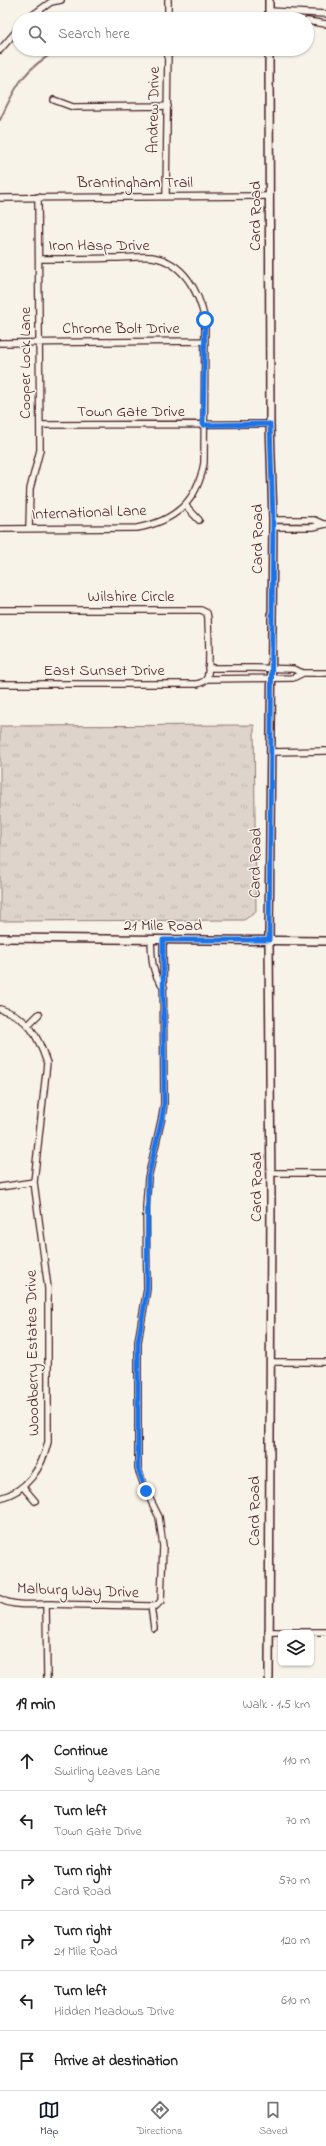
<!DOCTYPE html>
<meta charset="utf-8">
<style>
body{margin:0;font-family:"Indie Flower",sans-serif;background:#f6f6f6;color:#222}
.controls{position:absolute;right:12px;bottom:12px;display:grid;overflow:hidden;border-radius:6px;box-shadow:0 1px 3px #0004}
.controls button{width:36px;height:36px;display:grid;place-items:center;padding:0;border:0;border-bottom:1px solid #e0e0e0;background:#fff;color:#222;font:20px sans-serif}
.stop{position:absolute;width:12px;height:12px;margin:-9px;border:3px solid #1a73e8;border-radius:50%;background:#fff}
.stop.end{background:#1a73e8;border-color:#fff;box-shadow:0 1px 4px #0008}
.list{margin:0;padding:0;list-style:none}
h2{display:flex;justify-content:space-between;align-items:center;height:52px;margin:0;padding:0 16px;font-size:17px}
h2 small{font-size:13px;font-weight:400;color:#767676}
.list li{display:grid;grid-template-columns:26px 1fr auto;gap:12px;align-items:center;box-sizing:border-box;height:60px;padding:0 16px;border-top:1px solid #e0e0e0}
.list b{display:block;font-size:15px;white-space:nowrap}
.list p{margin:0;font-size:13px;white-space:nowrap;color:#767676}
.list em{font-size:13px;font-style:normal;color:#767676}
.icon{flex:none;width:22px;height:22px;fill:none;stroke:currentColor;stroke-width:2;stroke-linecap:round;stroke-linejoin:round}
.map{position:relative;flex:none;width:326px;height:1678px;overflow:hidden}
.search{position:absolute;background:#fff;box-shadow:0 1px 3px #0004;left:12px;right:12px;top:12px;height:44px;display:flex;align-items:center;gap:10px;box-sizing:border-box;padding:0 14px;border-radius:22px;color:#767676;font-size:15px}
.sheet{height:412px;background:#fff}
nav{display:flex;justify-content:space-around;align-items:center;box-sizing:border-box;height:56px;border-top:1px solid #e0e0e0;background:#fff;font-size:11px;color:#767676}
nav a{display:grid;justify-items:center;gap:2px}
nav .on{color:#111827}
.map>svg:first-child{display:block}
.grass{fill:url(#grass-tufts);stroke:#947a7c}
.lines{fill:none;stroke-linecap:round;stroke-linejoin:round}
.stream{stroke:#8e7275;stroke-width:2}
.minor-casing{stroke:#4a1f2b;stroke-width:8}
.tertiary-casing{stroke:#4a1f2b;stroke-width:10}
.minor{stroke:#f7f3e8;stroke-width:5.5}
.tertiary{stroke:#f7f3e8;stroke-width:7}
.route{stroke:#1a73e8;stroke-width:5}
.labels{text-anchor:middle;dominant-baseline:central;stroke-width:3;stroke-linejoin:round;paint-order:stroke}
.street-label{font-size:16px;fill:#4a1f2b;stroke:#f7f3e8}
</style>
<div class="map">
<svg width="326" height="1678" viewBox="0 0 326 1678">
<defs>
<pattern id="grass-tufts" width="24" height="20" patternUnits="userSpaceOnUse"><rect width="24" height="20" fill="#ded4cc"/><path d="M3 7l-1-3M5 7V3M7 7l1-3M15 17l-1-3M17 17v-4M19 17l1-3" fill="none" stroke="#c0b6af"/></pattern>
</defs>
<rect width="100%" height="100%" fill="#f7f3e8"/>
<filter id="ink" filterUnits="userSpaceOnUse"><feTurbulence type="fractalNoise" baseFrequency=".025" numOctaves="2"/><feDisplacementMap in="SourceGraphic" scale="8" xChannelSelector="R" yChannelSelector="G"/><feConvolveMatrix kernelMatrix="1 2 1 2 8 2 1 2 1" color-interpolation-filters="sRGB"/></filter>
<g filter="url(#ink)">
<!-- grass -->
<path class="grass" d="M254,725L256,912L244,920L0,921V726Z"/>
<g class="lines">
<!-- stream -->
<path class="stream" d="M0,120C16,85 24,68 60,49"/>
<defs>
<path id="minor" d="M168,0V19
M269,11L326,14
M27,19L51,2L61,0
M307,21L326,24
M0,50L19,28
M54,100L73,107L168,106
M166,196L168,49
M0,198L270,196
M0,343L203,341
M40,425L270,424
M185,505L199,520
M273,520H314L323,524
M273,527H313L326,524
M0,529L137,528C175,521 197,502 204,463L205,320C199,292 184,262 152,257C140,256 124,258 112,258C88,259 63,259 39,259
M29,529L30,489L40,450L38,197
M0,610H201L207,613L208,618C208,631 211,667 207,678C205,682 201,683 197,684H0
M208,668H255L293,669L303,673H326
M207,679L293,678L303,673
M271,752L326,751
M151,940C152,958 151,974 164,987
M0,1009C29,1017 38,1036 47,1063L34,1182L48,1288V1442C42,1468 27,1491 0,1498
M28,1025L39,1014
M271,1173H326
M0,1187L34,1182
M270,1362H326
M23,1487L35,1501
M0,1599C14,1607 35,1604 51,1604C86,1605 121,1605 156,1606L161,1601L163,1546L159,1517L146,1491L138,1469V1342L147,1289L146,1207L148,1178L162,1117L164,1104L163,940
M46,1604L47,1678
M151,1606L154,1628
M268,1632H326"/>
<path id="tertiary" d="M269,0V19
M0,938L326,941
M269,1678L271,1201L269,940L273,520L270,424L269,49"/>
</defs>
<!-- minor casing -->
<use href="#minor" class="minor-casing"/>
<!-- tertiary casing -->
<use href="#tertiary" class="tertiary-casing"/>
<!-- minor -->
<use href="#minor" class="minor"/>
<!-- tertiary -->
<use href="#tertiary" class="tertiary"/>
</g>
</g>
<g class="lines" filter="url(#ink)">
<!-- route -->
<path class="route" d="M146,1491L138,1469V1342L147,1290L148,1178L162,1118L164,1104L163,940H269L273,520L270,424L203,425L205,320"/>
</g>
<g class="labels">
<!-- street labels -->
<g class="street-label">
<text transform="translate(154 110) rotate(-89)">Andrew Drive</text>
<text x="135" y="183">Brantingham Trail</text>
<text transform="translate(256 216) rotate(-90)">Card Road</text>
<text x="99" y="246">Iron Hasp Drive</text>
<text x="121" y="329">Chrome Bolt Drive</text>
<text transform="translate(26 363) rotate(-90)">Cooper Lock Lane</text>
<text x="131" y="412">Town Gate Drive</text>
<text transform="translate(89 513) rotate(-2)">International Lane</text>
<text transform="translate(258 539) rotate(-90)">Card Road</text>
<text x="131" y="597">Wilshire Circle</text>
<text x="104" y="671">East Sunset Drive</text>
<text transform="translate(256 863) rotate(-89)">Card Road</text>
<text x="163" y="926">21 Mile Road</text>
<text transform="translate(257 1187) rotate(-90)">Card Road</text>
<text transform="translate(33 1353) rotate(-91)">Woodberry Estates Drive</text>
<text transform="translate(255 1511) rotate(-90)">Card Road</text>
<text transform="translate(78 1591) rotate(2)">Malburg Way Drive</text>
</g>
</g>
</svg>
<div class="controls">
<button><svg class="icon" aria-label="layers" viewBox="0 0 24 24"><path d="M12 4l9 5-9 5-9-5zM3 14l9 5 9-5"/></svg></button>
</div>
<div class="stop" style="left:205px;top:320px"></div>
<div class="stop end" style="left:146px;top:1491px"></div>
<div class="search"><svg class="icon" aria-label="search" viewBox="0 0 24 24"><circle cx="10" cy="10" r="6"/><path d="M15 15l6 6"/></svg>Search here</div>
</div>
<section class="sheet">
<h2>19 min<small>Walk · 1.5 km</small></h2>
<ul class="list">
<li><svg class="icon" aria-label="ahead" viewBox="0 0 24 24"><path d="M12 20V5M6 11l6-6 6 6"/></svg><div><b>Continue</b><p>Swirling Leaves Lane</p></div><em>110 m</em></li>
<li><svg class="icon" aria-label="left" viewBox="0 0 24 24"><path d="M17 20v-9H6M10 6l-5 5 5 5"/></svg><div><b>Turn left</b><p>Town Gate Drive</p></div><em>70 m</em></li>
<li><svg class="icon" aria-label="right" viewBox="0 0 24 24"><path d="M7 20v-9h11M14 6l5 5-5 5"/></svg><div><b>Turn right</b><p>Card Road</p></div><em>570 m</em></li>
<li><svg class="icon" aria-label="right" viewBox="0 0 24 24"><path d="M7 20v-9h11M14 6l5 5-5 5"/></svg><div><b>Turn right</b><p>21 Mile Road</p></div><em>120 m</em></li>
<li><svg class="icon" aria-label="left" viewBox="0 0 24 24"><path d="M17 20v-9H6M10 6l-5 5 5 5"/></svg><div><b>Turn left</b><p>Hidden Meadows Drive</p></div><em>610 m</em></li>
<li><svg class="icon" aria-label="arrive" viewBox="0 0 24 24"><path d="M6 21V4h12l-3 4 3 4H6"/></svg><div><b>Arrive at destination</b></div></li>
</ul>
</section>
<nav>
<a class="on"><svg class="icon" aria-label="map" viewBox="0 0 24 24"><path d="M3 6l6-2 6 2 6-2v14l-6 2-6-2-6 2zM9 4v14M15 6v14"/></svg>Map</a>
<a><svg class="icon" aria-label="directions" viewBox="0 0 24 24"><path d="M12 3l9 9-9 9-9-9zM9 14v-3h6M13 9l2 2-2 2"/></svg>Directions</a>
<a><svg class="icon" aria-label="saved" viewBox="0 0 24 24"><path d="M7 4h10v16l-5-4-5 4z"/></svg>Saved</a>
</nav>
